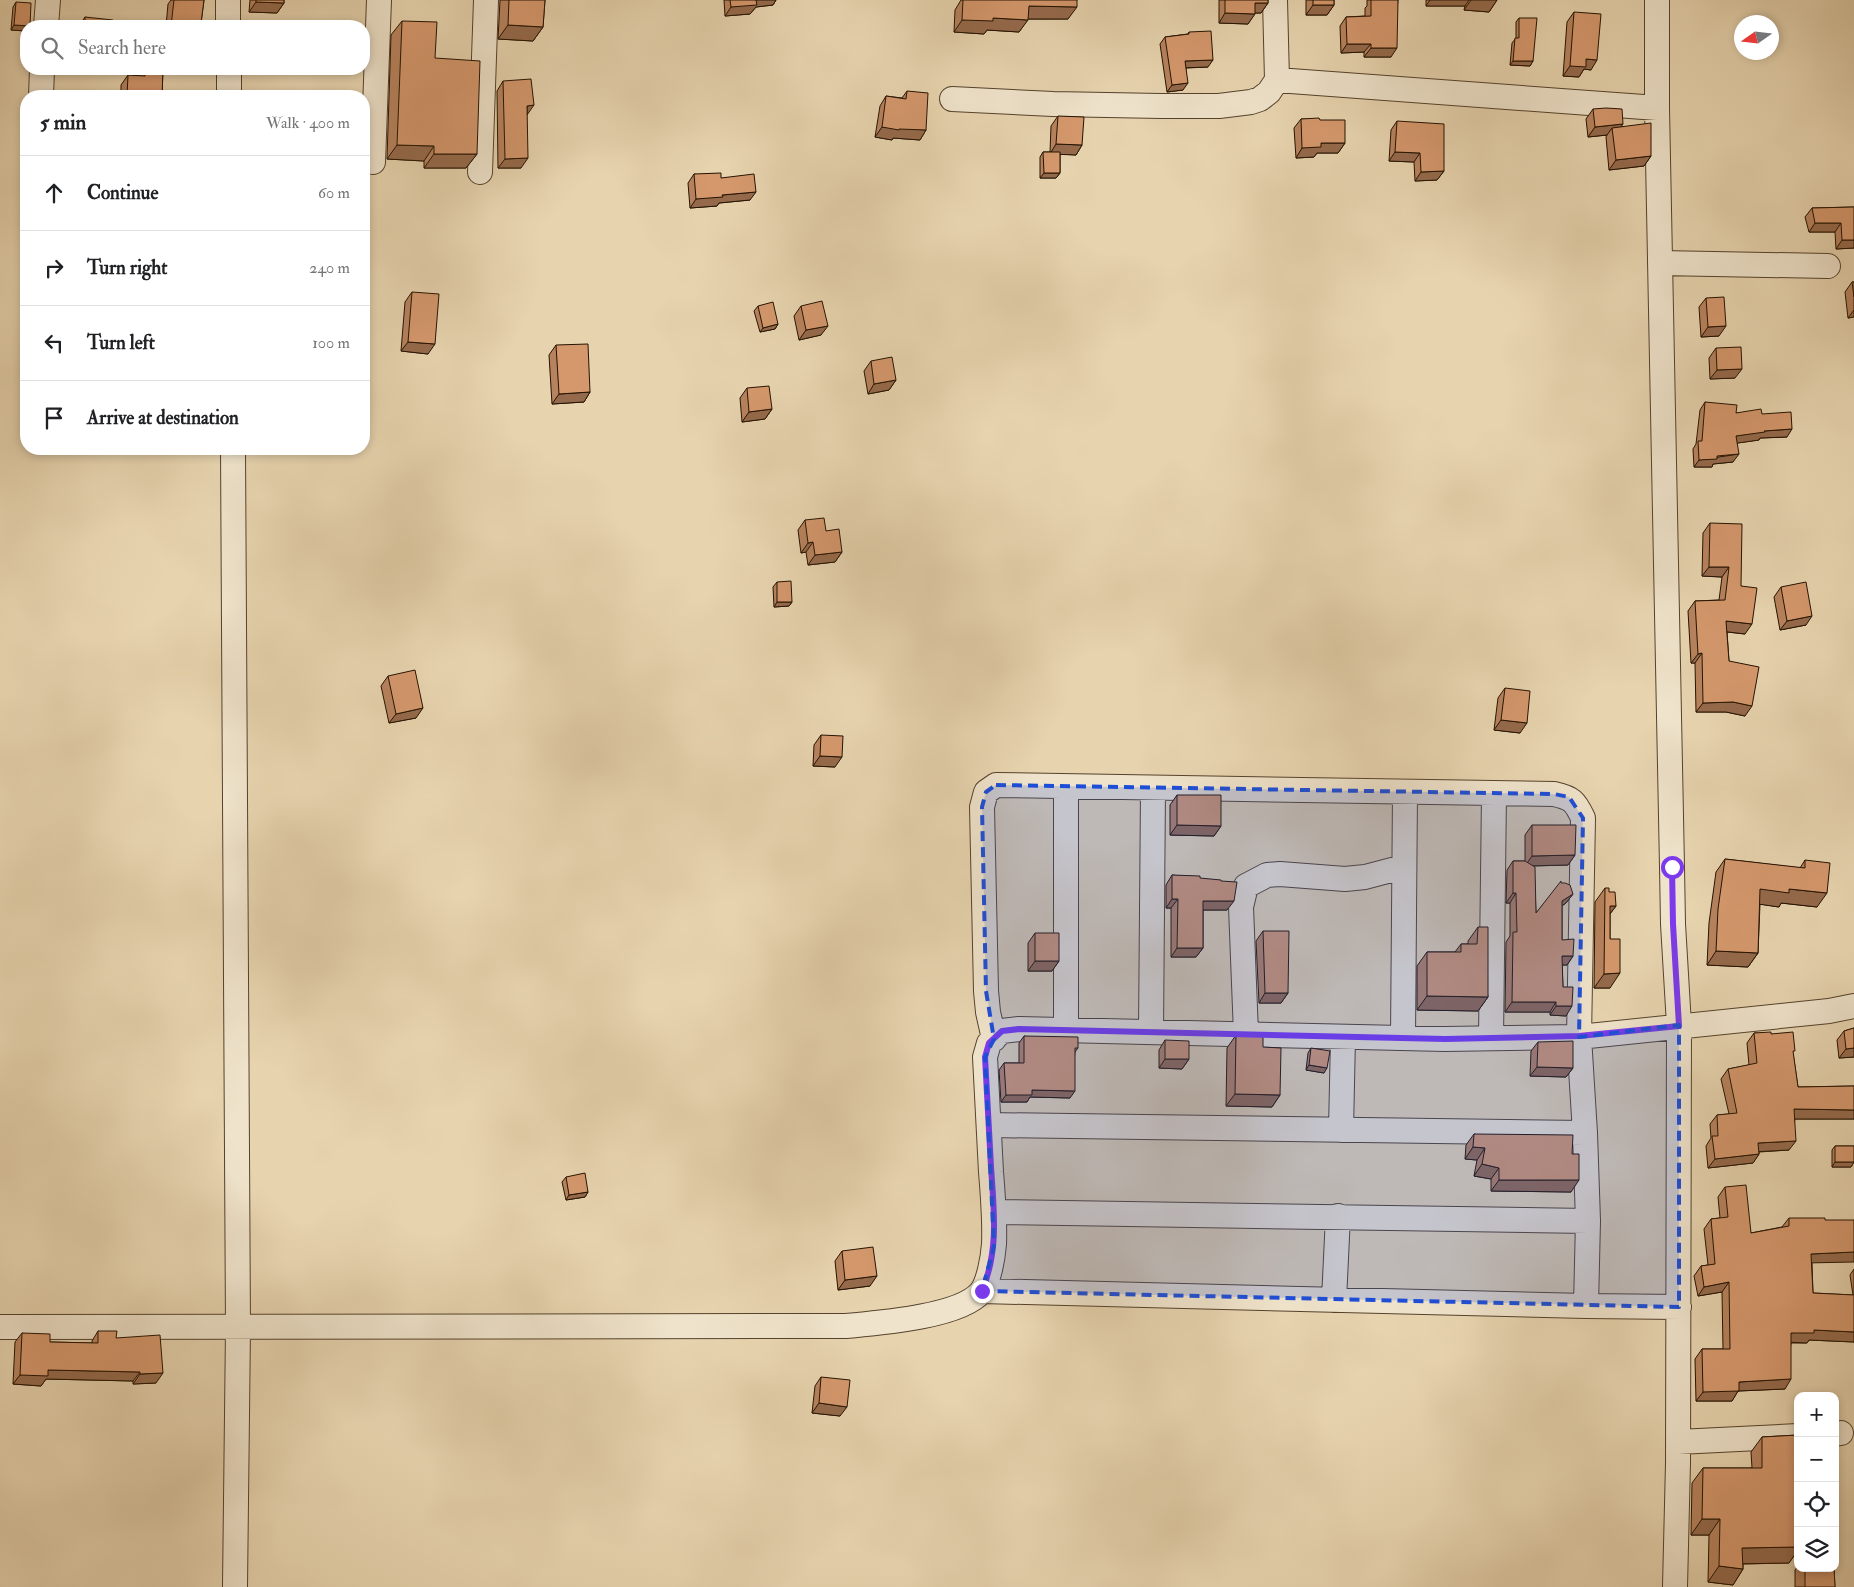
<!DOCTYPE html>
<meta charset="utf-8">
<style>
body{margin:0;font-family:"IM FELL Double Pica",serif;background:#f6f6f6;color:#202124}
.controls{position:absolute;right:15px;bottom:15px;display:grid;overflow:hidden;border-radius:10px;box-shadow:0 2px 8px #0003}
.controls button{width:45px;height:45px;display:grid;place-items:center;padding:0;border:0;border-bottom:1px solid #e0e0e0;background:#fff;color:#202124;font:25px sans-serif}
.compass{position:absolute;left:1734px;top:15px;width:45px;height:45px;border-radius:50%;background:#fff;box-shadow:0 2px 8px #0003;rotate:256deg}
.stop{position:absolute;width:15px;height:15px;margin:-11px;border:4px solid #7c3aed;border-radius:50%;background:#fff}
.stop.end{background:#7c3aed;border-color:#fff;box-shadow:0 1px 5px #0008}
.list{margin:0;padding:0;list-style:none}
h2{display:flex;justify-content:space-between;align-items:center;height:65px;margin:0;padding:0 20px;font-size:21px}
h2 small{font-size:16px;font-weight:400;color:#757577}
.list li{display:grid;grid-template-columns:32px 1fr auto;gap:15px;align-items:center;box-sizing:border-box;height:75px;padding:0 20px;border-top:1px solid #e0e0e0}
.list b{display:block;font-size:19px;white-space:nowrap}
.list em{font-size:16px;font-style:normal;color:#757577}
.icon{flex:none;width:28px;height:28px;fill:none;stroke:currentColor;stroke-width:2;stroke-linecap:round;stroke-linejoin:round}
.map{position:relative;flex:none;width:1854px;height:1587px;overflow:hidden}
.search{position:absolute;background:#fff;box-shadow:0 2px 8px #0003;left:20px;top:20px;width:350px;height:55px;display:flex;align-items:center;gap:12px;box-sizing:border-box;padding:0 18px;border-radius:20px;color:#757577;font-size:19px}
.panel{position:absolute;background:#fff;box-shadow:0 2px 8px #0003;left:20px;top:90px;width:350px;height:365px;border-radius:20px}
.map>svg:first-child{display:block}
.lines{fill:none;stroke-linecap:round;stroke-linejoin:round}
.minor-casing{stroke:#55422c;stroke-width:26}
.minor{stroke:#efe3cb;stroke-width:24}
.wall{fill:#b7835e;stroke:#241201}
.shaded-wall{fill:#956a4c;stroke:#241201}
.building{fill:#d5986d;stroke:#241201}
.route{stroke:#7c3aed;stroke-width:6}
.marked{fill:#1d4ed8;fill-opacity:0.2;stroke:#1d4ed8;stroke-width:4;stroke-dasharray:10 6;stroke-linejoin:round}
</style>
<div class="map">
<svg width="1854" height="1587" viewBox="0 0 1854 1587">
<rect width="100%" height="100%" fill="#e7d4af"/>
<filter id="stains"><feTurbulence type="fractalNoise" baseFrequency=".004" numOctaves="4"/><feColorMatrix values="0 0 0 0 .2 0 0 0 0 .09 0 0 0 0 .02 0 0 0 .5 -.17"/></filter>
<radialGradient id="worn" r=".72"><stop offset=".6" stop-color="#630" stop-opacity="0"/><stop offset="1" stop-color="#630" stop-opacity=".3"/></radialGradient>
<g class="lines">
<defs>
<path id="minor" d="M228,0V26
M1657,0V108L1672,867L1673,924L1679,1025L1678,1463L1675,1587
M46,26L48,0
M229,69V96
M1277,80L1657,108
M41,96L42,69
M952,99L1053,104L1161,106H1219L1251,102L1260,99L1269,92L1277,80L1275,0
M373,162L379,0
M480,172L486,0
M1660,263L1828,266
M233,449L238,1328L235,1587
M1066,1030V787
M1151,1032L1153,789
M1246,1034L1241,907L1246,886L1267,875L1280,874L1345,879L1365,877L1403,867
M1403,1038L1405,793
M1491,1038L1494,794
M989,1125L1585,1133
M1341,1130L1343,1037
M994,1212L1588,1221
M982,1291L1586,1306L1588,1221L1585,1133L1579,1037L1583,818C1575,801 1572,798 1554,794L996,785L986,792L982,807L986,991L988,1012L994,1039
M1334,1300L1338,1216
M1586,1306L1679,1307
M0,1327L846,1326C878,1323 960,1317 981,1292C989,1282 993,1257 994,1244C995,1220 993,1196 991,1172C989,1133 987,1095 985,1057L989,1043L1002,1031L1019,1029L1445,1039L1579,1037L1829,1011L1854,1006
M1835,1434L1841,1433
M1678,1442L1798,1436"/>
</defs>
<!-- minor casing -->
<use href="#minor" class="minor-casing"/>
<!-- minor -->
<use href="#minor" class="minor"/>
</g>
<!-- wall -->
<path class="wall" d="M171,0H204L201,23L199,26H166L168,4Z
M250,0H284V3L277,13L249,12Z
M500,0H545L543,27L533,41L498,39Z
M724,0H776L773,5L756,7L750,14L725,16Z
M961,0H1077L1068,19H1028L1019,32L987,30L984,34L954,32L955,10Z
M1219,0H1268V3L1261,13H1255L1248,24L1219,23Z
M1306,0H1334V5L1327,15H1306Z
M1367,0H1398L1391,57H1364V52L1341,53L1340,26L1346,17L1365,16V8L1367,6Z
M1426,0H1497L1489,12L1464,10L1465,6H1426Z
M16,2L30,26H26V31L11,30L13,7Z
M1574,12L1591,70L1584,69L1579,77L1563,76L1567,22Z
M85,17L112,26H79Z
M1519,18L1533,61L1530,66L1510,65L1512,43L1516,38V22Z
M402,21L435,58L477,154L466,168H424V161L387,159L391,35Z
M1189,32L1208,67L1186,68L1183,90L1167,92L1160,44L1165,37L1188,34Z
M139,69H163L162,96H77L81,91L121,95V85L128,75L138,76Z
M503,81L521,168H498L497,91Z
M907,91L926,130L920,140L893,138L892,140L875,137L880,106L886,96L902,98Z
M1593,109L1622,126L1651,156L1644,166L1609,170L1606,137L1607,135L1588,137L1586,119Z
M1058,116L1082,145L1076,155L1060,154V173L1056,178H1040V157L1043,152H1050L1051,126Z
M1301,119L1320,120L1345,143L1338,153H1317L1314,157L1296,158L1294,128Z
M1397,121L1444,171L1437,180L1415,181L1414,162L1389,161L1391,130Z
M694,174L721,178L750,200L719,203L717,206L690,208L688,183Z
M1854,207V248L1836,249L1835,232H1809L1805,217L1812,208Z
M1852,282H1854V317L1848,318L1845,292Z
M412,292L428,354L401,351L405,302Z
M1706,298L1719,336L1701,337L1699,307Z
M758,306L778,324L775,329L760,332L754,311Z
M801,306L821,335L799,340L794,316Z
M556,345L590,392L584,402L552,404L549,355Z
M1716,348L1735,378L1710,379L1709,358Z
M871,361L896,380L889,390L868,394L864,371Z
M747,388L772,409L765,419L742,422L740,398Z
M1705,402L1736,413L1762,414L1787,437L1760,438L1759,440L1737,443L1733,462L1713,464L1712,467H1694L1693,449L1696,444L1700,410Z
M805,520L826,531L842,552L835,562L808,565L806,552L801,553L798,530Z
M1710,523L1741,586L1745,634L1727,632L1729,661L1745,716L1726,712H1696L1695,663H1691L1688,611L1695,601L1719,600L1722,577L1702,576L1703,533Z
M777,582L792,602L789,606L774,607L773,587Z
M1781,587L1806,625L1780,630L1774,597Z
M388,676L416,718L389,723L381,686Z
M1505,688L1520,733L1494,730L1498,698Z
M821,735L835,767L813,766L814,745Z
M1177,795L1221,826L1214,836L1170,835V805Z
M1532,825L1575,855L1568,865L1534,866L1536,913L1561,883L1573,894L1566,903L1562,906V940L1573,956L1567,965H1562L1563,987L1566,1016L1550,1015V1012H1505L1506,942L1510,936V903H1506L1507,870L1513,861H1525V835Z
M1725,859L1800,868L1805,860L1817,907L1781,903L1779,907L1760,904L1758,953L1748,967L1707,965L1709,923L1716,872Z
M1172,875L1200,878L1227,910H1203V948L1196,957H1171V908H1166V885Z
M1605,888L1609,892L1616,906L1610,914V988H1594L1595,902Z
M1478,927L1488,997L1478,1011L1417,1010V966L1427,952H1455L1461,944H1468V941Z
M1263,931L1288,993L1281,1003H1259L1256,941Z
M1035,933L1059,961L1052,971H1028V943Z
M1854,1028V1057L1839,1058L1837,1040L1844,1031Z
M1754,1033L1771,1034L1793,1053L1798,1087L1854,1086V1119H1795L1789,1150L1759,1152V1154L1753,1163L1708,1168L1706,1146L1711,1138L1710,1124L1717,1115L1729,1114L1721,1079L1728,1069L1749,1065L1747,1043Z
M1236,1035L1263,1047L1280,1095L1272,1107L1226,1106L1227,1048Z
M1024,1036L1078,1048L1075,1052L1070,1098L1030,1097L1027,1102H1001L999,1070L1004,1063H1019V1043Z
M1165,1040L1189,1059L1182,1069L1159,1068V1050Z
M1538,1042L1573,1068L1566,1077L1530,1076L1531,1051Z
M1311,1048L1324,1073L1306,1070L1308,1053Z
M1474,1134L1572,1154L1571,1192L1491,1191V1179L1474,1176L1477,1160L1465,1159L1466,1145Z
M1835,1146H1854V1162L1851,1167H1832V1150Z
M566,1177L588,1192L585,1197L566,1200L562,1182Z
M1725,1187L1751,1233L1782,1227L1789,1218L1812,1263L1813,1293L1853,1295L1850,1275L1854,1269V1342L1809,1340L1807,1343H1791L1785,1389L1738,1391L1732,1401H1696L1695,1359L1702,1349H1723L1722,1292L1698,1296L1694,1276L1701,1266L1708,1265L1704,1229L1711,1219L1720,1218L1718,1197Z
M842,1251L870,1286L838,1290L835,1261Z
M98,1331L116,1338L156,1383L133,1384V1381L46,1379L41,1386L13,1384L15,1342L22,1333L50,1342L92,1343V1341Z
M821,1377L840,1416L812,1413L815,1386Z
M1798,1435V1550L1789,1563L1743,1564V1569L1733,1585L1708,1582L1709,1535H1691L1692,1483L1703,1468H1752L1751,1452L1762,1437Z
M1798,1566V1568H1834L1835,1587H1795V1570Z"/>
<!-- shaded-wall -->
<path class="shaded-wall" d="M755,0H776L773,5L756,7L750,14L725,16L731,7Z
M1430,0H1469L1465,6H1426Z
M1471,0H1497L1489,12L1464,10Z
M256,2L284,3L277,13L249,12Z
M1255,3H1268L1261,13H1248Z
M1313,5H1334L1327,15H1306Z
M1029,6L1077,7L1068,19H1020Z
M1225,13L1255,14L1248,24L1219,23Z
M993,18L1028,20L1019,32L987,30L984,34L954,32L962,20Z
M198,22L201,23L199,26H195Z
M14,25L30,26H26V31L11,30Z
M508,25L543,27L533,41L498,39Z
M1347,44H1371L1364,52L1341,53Z
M1371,48H1397L1391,57H1364Z
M1586,59L1597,60L1591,70L1584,69L1579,77L1563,76L1570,66Z
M1213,60L1208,67L1180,68L1185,61Z
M1513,61H1533L1530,66L1510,65Z
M1188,83L1183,90L1167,92L1172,85Z
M534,105L527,115V106Z
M1623,124L1616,134L1612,128L1607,135L1588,137L1595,127Z
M882,127L926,130L920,140L893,138L892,140L875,137Z
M1321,143H1345L1338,153H1317L1314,157L1296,158L1302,148Z
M1056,144L1082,145L1076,155L1050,154Z
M397,145L434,146L424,161L387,159Z
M1395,152L1420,153L1414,162L1389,161Z
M434,154H477L466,168H424Z
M1651,156L1644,166L1609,170L1616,160Z
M528,158L521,168H498L505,159Z
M1444,171L1437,180L1415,181L1421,172Z
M1044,173H1060L1056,178H1040Z
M756,192L750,200L719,203L717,206L690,208L696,199L722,195Z
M1815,223H1841L1835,232H1809Z
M1842,240H1854V248L1836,249Z
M1854,310V317L1848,318Z
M778,324L775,329L760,332L763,328Z
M828,326L821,335L799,340L806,330Z
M1726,326L1719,336L1701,337L1708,327Z
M408,342L435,344L428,354L401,351Z
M1742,369L1735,378L1710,379L1717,370Z
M896,380L889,390L868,394L874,384Z
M590,392L584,402L552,404L559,394Z
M772,409L765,419L742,422L749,412Z
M1792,429L1787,437L1760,438L1759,440L1731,444L1736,436L1764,431Z
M1739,454L1733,462L1713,464L1712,467H1694L1699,460Z
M813,542L806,552L801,553L808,543Z
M842,552L835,562L808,565L815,555Z
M1709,567H1729L1722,577L1702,576Z
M777,602H792L789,606L774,607Z
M1812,616L1806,625L1780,630L1787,621Z
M1726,621L1752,624L1745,634L1720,631Z
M1702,653L1695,663H1691L1698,654Z
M1733,702L1752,706L1745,716L1726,712H1696L1703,703Z
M423,708L416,718L389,723L396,714Z
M1501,720L1527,723L1520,733L1494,730Z
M820,756L842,757L835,767L813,766Z
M1177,825L1221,826L1214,836L1170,835Z
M1575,855L1568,865L1525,866L1532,856Z
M1760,889H1789L1827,893L1817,907L1781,903L1779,907L1751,903Z
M1513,893H1516L1510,903H1506Z
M1573,894L1566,903L1555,910L1562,901Z
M1172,899H1178L1171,908H1166Z
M1203,901H1234L1227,910H1196Z
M1610,906H1616L1605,920Z
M1177,948H1203L1196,957H1171Z
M1716,951L1758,953L1748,967L1707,965Z
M1562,956H1573L1567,965H1555Z
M1035,961H1059L1052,971H1028Z
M1620,973L1610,988H1594L1604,974Z
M1265,993H1288L1281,1003H1259Z
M1427,996L1488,997L1478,1011L1417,1010Z
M1512,1002H1556L1550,1012H1505Z
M1556,1006H1572L1566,1016L1550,1015Z
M1854,1048V1057L1839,1058L1846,1049Z
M1165,1059H1189L1182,1069L1159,1068Z
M1309,1065L1327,1068L1324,1073L1306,1070Z
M1537,1067L1573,1068L1566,1077L1530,1076Z
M1032,1090L1075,1091L1070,1098L1030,1097L1027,1102H1001L1006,1095Z
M1235,1094L1280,1095L1272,1107L1226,1106Z
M1794,1109L1854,1110V1119H1788Z
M1796,1141L1789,1150L1752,1152L1758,1143Z
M1473,1147L1485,1148L1477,1160L1465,1159Z
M1759,1154L1753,1163L1708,1168L1715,1159Z
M1835,1162H1854L1851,1167H1832Z
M1482,1164L1499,1168L1491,1179L1474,1176Z
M1499,1180H1579L1571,1192L1491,1191Z
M588,1192L585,1197L566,1200L569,1195Z
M1854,1252V1262L1805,1263L1811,1254Z
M877,1276L870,1286L838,1290L845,1280Z
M1729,1282L1722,1292L1698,1296L1704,1287Z
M1814,1330L1854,1332V1342L1809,1340L1807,1343L1784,1342L1791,1333Z
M48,1370L140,1372L133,1381L46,1379L41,1386L13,1384L20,1375Z
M163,1373L156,1383L133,1384L140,1374Z
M1791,1379L1785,1389L1738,1391L1732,1401H1696L1703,1392L1739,1382Z
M819,1403L847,1407L840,1416L812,1413Z
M1702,1519H1720L1709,1535H1691Z
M1798,1547V1550L1789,1563L1731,1564L1742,1548Z
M1719,1566L1743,1569L1733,1585L1708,1582Z"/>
<!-- building -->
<path class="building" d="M174,0H204L201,23L198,22L197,26H171Z
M256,0H284V3L256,2Z
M509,0H545L543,27L508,25Z
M730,0H756L757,5L731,7Z
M963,0H1077V7L1029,6L1028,20L993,18V21L962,20Z
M1225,0H1268V3H1255V14L1225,13Z
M1313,0H1334V5H1313Z
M1371,0H1398L1397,48H1371V44H1347L1346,17L1371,16Z
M16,2L31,3L30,26L14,25Z
M1574,12L1601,14L1597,60L1586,59V67L1570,66Z
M85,17L113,20L112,26H85Z
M1519,18H1537L1533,61H1513L1515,38H1519Z
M402,21L437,22L435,58L480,61L477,154H434V146L397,145Z
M1211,31L1213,60L1185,61L1188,83L1172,85L1165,37L1189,34V32Z
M145,69H163L162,96H80L81,91L127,96L128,75L145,76Z
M531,79L534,105L527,106L528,158L505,159L503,81Z
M907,91L928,93L926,130L899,129V130L882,127L886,96L906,99Z
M1606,108L1622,109L1623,124L1595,127L1593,109Z
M1058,116L1084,117L1082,145L1056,144Z
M1319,118L1320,120H1345V143H1321V147L1302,148L1301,119Z
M1397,121L1444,124V171L1421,172L1420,153L1395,152Z
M1651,123V156L1616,160L1612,128Z
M1043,152H1060V173H1044Z
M721,173V178L754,174L756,192L722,195L723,197L696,199L694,174Z
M1854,207V240H1842L1841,223H1815L1812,208Z
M1852,282H1854V297Z
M412,292L439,294L435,344L408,342Z
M1724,297L1726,326L1708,327L1706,298Z
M822,301L828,326L806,330L801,306Z
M773,302L778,324L763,328L758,306Z
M588,344L590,392L559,394L556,345Z
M1741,347L1742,369L1717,370L1716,348Z
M892,357L896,380L874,384L871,361Z
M769,386L772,409L749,412L747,388Z
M1705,402L1737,405L1736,413L1761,409L1762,414L1791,412L1792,429L1764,431L1765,432L1736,436L1739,454L1717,456V459L1699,460L1698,441H1702Z
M824,518L826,531L839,529L842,552L815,555L813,542L808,543L805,520Z
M1710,523L1742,524L1741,586L1757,588L1752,624L1726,621L1729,661L1759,667L1752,706L1733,702L1703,703L1702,653L1698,654L1695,601L1725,600L1729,567H1709Z
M791,581L792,602H777V582Z
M1806,582L1812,616L1787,621L1781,587Z
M415,670L423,708L396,714L388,676Z
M1505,688L1530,691L1527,723L1501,720Z
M821,735L843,736L842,757L820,756Z
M1177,795H1221V826L1177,825Z
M1532,825H1576L1575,855L1532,856Z
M1725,859L1805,868V860L1830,863L1827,893L1789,889V893L1760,889L1758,953L1716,951L1718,909Z
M1513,861H1525L1535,867L1536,913L1561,881V883H1565L1570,885L1573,894L1562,901V940L1574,939L1573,956H1562L1563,987H1573L1572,1006H1556V1002H1512L1513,932H1517L1516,893H1513Z
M1172,875L1200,876V878L1221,880V881L1237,882L1234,901H1203V948H1177L1178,899H1172Z
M1605,888H1609V892H1615L1616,906H1610V939H1620V973L1604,974Z
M1478,927H1488V997L1427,996V952H1461V944H1477Z
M1263,931H1289L1288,993H1265Z
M1035,933H1059V961H1035Z
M1854,1028V1048L1846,1049L1844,1031Z
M1771,1032V1034L1793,1032L1795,1051H1793L1798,1087L1854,1086V1110L1794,1109L1796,1141L1758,1143L1759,1154L1715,1159L1712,1136H1718L1717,1115L1737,1113L1728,1069L1757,1063L1754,1033Z
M1236,1035L1263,1036V1047L1281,1048L1280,1095L1235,1094Z
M1024,1036L1078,1037V1048H1075V1091L1032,1090V1095H1006L1004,1063H1024Z
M1165,1040L1189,1041V1059H1165Z
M1573,1041V1068L1537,1067L1538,1042Z
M1311,1048L1330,1051L1327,1068L1309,1065Z
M1474,1134L1573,1135L1572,1154H1579V1180H1499V1168L1482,1164L1485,1148L1473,1147Z
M1835,1146H1854V1162H1835Z
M585,1173L588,1192L569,1195L566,1177Z
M1746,1185L1751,1233L1789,1226V1218H1825V1220H1854V1252L1811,1254L1813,1293L1854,1295V1332L1814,1330V1333H1791V1379L1739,1382V1391L1703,1392L1702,1349H1730L1729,1282L1704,1287L1701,1266L1715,1264L1711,1219L1728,1217L1725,1187Z
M873,1247L877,1276L845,1280L842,1251Z
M98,1331H117L116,1338L160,1335L163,1373L140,1374V1372L48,1370V1376L20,1375L22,1333L50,1334V1342L98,1343Z
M821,1377L850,1380L847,1407L819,1403Z
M1798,1435V1547L1742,1548L1743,1569L1719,1566L1720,1519H1702L1703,1468H1762V1437Z
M1805,1568H1834L1835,1587H1805Z"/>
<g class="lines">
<!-- route -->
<path class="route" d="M982,1291C999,1250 994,1211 991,1167C989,1131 987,1094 985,1057L989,1043L1002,1031L1019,1029L1445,1039L1579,1036L1679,1026L1673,924L1672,867"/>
</g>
<!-- marked area -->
<path class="marked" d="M996,785L1554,794L1569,797L1583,818L1579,1037L1679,1025V1307L982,1291L994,1246L985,1057L994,1039L986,991L982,807L986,792Z"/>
<rect width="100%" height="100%" filter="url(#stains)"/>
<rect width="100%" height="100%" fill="url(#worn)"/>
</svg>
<div class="controls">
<button>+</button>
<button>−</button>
<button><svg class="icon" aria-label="locate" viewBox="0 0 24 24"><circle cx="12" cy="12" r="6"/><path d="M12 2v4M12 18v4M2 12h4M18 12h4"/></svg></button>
<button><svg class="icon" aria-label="layers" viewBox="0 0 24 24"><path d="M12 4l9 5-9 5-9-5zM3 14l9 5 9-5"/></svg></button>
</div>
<svg class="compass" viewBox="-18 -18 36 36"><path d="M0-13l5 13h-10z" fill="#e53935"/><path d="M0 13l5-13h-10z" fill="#757577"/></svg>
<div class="stop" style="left:1672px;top:867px"></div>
<div class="stop end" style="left:982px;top:1291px"></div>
<div class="search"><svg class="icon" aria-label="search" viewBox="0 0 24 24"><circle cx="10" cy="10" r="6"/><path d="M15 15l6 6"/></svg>Search here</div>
<section class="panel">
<h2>5 min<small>Walk · 400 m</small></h2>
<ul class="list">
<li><svg class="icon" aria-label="ahead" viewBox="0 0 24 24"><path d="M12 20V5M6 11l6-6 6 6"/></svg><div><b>Continue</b></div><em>60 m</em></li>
<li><svg class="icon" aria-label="right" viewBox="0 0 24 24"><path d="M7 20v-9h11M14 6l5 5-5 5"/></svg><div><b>Turn right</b></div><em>240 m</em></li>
<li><svg class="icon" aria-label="left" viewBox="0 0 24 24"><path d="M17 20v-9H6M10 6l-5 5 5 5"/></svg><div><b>Turn left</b></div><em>100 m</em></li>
<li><svg class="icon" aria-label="arrive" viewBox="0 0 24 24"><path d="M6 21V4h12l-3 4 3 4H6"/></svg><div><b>Arrive at destination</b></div></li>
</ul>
</section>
</div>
